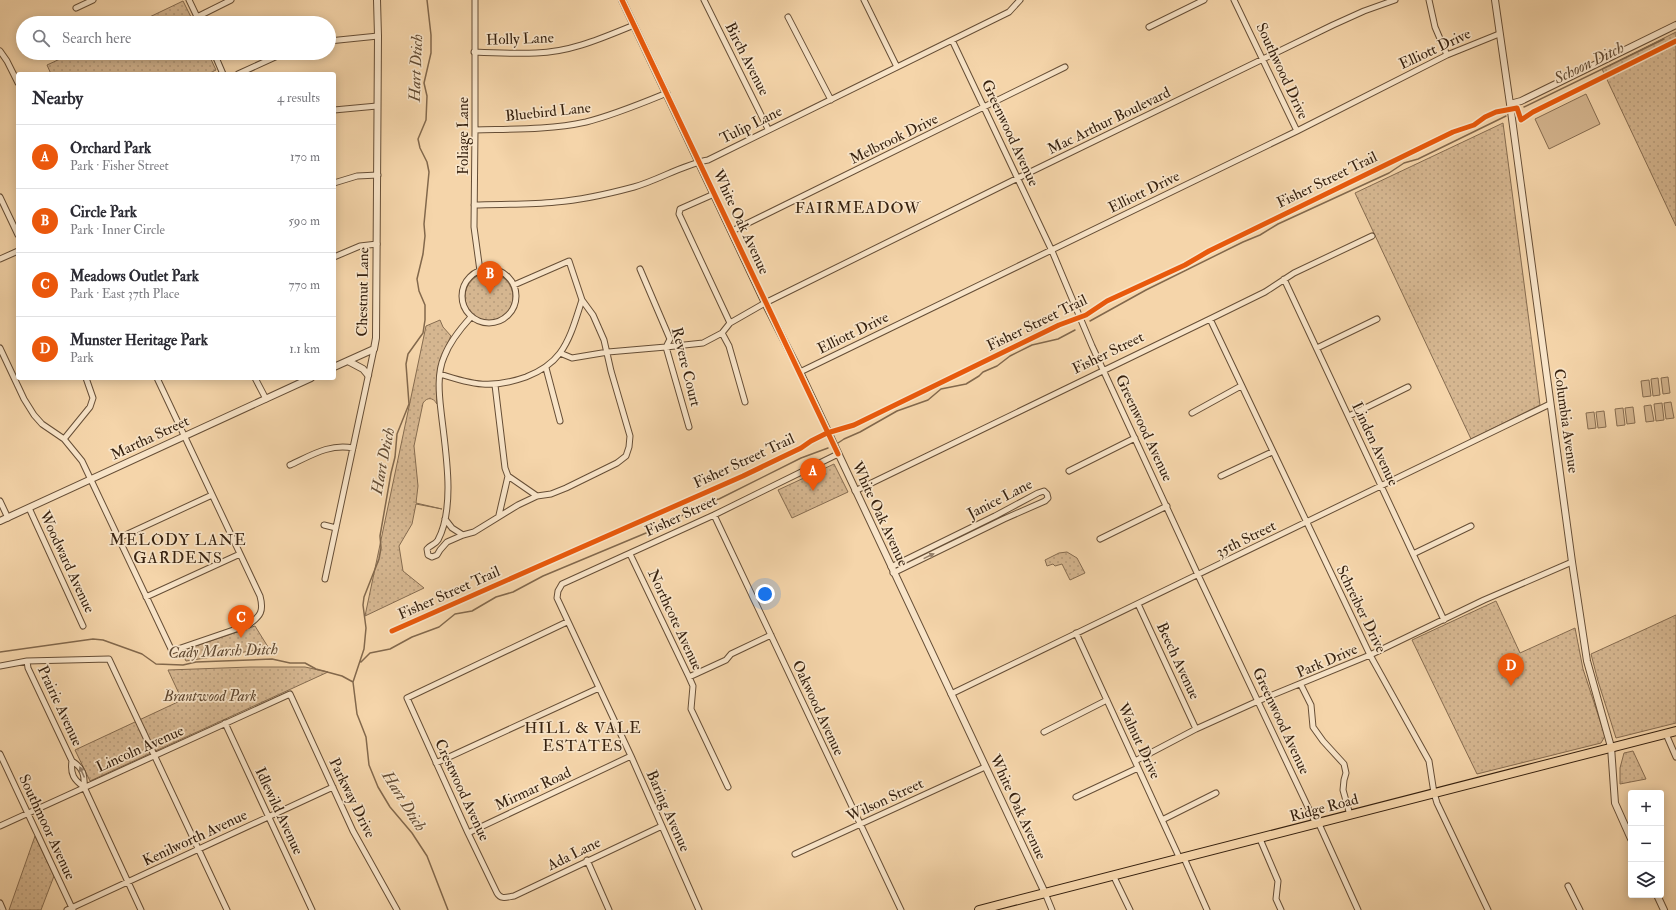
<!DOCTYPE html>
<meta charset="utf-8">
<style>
body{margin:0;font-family:"IM FELL Double Pica",serif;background:#f2f2f3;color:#2b2b33}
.controls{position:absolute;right:12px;bottom:12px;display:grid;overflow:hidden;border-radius:4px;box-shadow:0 2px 10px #0003}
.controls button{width:36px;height:36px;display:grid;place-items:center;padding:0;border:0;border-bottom:1px solid #e1e1e2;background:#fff;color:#2b2b33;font:20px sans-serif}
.you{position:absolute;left:765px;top:594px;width:14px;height:14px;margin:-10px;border:3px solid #fff;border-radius:50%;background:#1a73e8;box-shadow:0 0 0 6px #1a73e833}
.badge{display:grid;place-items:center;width:26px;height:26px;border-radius:50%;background:#ea580c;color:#fff;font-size:13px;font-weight:700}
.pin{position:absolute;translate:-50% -33px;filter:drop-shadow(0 1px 2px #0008)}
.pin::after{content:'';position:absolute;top:21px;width:14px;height:12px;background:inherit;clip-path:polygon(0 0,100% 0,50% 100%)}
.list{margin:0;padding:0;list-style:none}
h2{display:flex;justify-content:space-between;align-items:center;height:52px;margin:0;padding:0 16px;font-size:17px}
h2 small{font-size:13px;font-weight:400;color:#7c7c81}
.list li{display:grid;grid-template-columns:26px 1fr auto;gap:12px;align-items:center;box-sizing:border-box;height:64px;padding:0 16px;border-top:1px solid #e1e1e2}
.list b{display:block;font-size:15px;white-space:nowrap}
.list p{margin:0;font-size:13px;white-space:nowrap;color:#7c7c81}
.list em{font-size:13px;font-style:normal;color:#7c7c81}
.icon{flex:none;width:22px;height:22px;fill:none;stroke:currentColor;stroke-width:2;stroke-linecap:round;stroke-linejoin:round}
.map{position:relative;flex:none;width:1676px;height:910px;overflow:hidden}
.search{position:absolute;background:#fff;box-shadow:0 2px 10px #0003;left:16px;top:16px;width:320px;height:44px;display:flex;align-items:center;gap:10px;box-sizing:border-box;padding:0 14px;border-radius:22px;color:#7c7c81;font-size:15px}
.panel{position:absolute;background:#fff;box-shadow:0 2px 10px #0003;left:16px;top:72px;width:320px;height:308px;border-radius:4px}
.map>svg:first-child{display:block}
.grass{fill:#d5b690;stroke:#866c50}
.park{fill:url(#park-dots);stroke:#866c50}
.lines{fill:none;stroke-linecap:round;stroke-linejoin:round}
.stream{stroke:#82684c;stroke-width:1.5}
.minor-casing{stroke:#664e36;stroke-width:7}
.tertiary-casing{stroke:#664e36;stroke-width:8}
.primary-casing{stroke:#36210f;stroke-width:10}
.minor{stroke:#f8e4c8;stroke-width:5}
.tertiary{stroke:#f8e4c8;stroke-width:6}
.primary{stroke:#f5d5aa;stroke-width:8}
.cycleway-casing{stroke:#f8e4c8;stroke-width:8}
.cycleway{stroke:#e8590c;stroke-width:5}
.oneway{fill:#97826c}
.labels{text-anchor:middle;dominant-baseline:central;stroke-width:3.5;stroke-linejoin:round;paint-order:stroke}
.street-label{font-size:15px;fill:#36210f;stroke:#f8e4c8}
.park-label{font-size:15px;font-style:italic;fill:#5e462f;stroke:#f8e4c8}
.water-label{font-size:16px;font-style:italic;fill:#624b33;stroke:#f8e4c8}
.neighbourhood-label{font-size:16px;letter-spacing:1px;fill:#36210f;stroke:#f8e4c8}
</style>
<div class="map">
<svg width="1676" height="910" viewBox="0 0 1676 910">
<defs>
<pattern id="park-dots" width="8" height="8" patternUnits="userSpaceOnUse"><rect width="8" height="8" fill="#d5b690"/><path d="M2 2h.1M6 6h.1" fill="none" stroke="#b79c7b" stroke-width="1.8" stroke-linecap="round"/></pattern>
</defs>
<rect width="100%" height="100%" fill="#f5d5aa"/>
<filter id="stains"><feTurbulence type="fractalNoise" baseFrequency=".005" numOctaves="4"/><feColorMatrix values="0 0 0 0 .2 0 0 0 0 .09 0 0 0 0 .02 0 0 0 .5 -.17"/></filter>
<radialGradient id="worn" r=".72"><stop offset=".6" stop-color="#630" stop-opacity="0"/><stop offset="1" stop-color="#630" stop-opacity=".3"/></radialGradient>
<!-- grass -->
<path class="grass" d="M1586,94L1600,124L1549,149L1535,119Z
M1668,377L1670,393L1663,394L1661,378Z
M1658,378L1660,395L1653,396L1651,379Z
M1649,380L1651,396L1643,397L1641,381Z
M1671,402L1674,418L1666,419L1664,403Z
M1662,403L1664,420L1656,421L1654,404Z
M1651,405L1654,421L1646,422L1644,406Z
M1633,407L1635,423L1627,424L1625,408Z
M1623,408L1625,425L1617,426L1615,409Z
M1604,411L1606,427L1598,428L1596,412Z
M1594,412L1596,428L1588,429L1586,413Z"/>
<!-- park -->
<path class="park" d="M183,1L194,23H137Z
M1676,32V226L1602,69Z
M73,53H208L216,70L208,74H51L47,65Z
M1503,123L1540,405L1471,439L1355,193Z
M465 297a24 24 0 1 1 48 0a24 24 0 1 1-48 0Z
M440,320L443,327L451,336C438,362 435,374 437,404C433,397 427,397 423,403L414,446L418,486L416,503L442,509L416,504L412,524L399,546L403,571L424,588L365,616L426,326Z
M834,464L848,492L792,518L778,490Z
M1067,552L1077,558L1085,573L1070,580L1062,564L1055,566L1053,564L1047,566L1045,560L1059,553Z
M1496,601L1520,653L1575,628L1583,669L1605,736L1601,743L1477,774L1412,640Z
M1676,615V723L1616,738L1598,681L1591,654Z
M255,626L273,655L257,650L186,661L181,651Z
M250,667H305L328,672L90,781L75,750L182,700L168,670Z
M1633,751L1646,779L1620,784V768L1624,753Z
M35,836L54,876L41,910H9Z"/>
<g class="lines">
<!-- stream -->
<path class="stream" d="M427,0L431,35V53L424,83L427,96L426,120L418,139L420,148L427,162L429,172L424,224L425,236L423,254L417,279L419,291L425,305V320L423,333L408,354L406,364L409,404L397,434L395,457L391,473L380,536L381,548L379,559L364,597L363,605L366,628L364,649L353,682L357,714L366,737L369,765L378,787L390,807L412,833L427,856L448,910
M1524,107L1664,39
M1090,321L1146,290L1243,242L1260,235L1278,224L1389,173L1404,163L1418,159L1506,116
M838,443L844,439L860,432L897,411L928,400L941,389L966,384L979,376L983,372L997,366L1010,356L1032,345L1058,339L1075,330
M0,652L93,639L103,640L142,654L156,664L183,665L196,662L272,659L290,663H305L316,669L342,676L353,682
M361,662L370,653L390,649L412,637L439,627L455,614L472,611L496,597L513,592L543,576L646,533L661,525L671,518C683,519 695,506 706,502C710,500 715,500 719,499L801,458L828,448"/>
<defs>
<path id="minor" d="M189,0L200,23
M475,0V130L474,227L480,271
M704,0L768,129
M864,0L897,67
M1234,0L1297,131
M1429,0L1435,27L1447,55
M76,8L93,0
M197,17L231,0
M788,17L831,100
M1149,27L1204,0
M952,40L1052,251L1092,346L1198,575L1316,824
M329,41L378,36
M0,51L7,61L18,83
M474,52C495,53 516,54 536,53C571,52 602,38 634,25
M214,53L223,74
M238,74L284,53
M334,110L377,106
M475,130C512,129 550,130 586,122C614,115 640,104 667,93
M334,183L357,176L378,175
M714,194L680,209L679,214L730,323L722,333L729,346L745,402
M0,197L18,235
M474,205C501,204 529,205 556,202C582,200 608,194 634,187C659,180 682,165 708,160L1009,12L1020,0
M732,231L1065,67
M334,257L360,246L377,244
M0,259L18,251
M462 296a27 27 0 1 1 54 0a27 27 0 1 1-54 0Z
M640,269L670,339L666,347L689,427
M1284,279L1444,620
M471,317C460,329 450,341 444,357C437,373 439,394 441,411C445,448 456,506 438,540C435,545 430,545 427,549L428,555L432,557L437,555L440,550L447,542L463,535L474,532L518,505L537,496L551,494L566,488L617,463L626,456L629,447L630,436L611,371L604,340L593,315L582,300L569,261L514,285
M1210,319L1370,655L1429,761L1434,793L1437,803L1488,910
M730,323L765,303L1018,178L1333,25L1364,11L1395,0
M0,348L24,399L34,415L42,424L64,439L82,461L172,651L248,625C261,616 264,611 260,596L157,378
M1317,348L1377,319
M560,353L572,358L608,352L666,347L703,343L722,333
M546,368L560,421
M800,372L1297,131L1447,55L1499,34
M440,374C473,385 492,389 526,377C539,372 551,365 560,353C571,338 576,318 582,300
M255,378L266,399
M495,385L505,468L508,476L537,496
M1192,413L1241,386
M1349,416L1408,387
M64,439L90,407L93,398L86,378
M290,465C310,456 330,443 353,448
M1069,471L1135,438
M1221,476L1272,452
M855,491L1210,319L1265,292L1294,273L1372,236
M0,501L8,518
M29,508L83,626
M499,515L508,476
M714,515L901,910
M445,519L452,528L463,535
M324,525L336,528
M119,538L212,495
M1100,539L1167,506
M630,554L689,677L693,686L691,709L728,787
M1413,554L1471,526
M891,567L995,516L1038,493L1044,491L1047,494L1048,498L1045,501L1004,519L893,573
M325,579L374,349
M146,597L240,554
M1138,604L1196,729
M567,622L407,698L468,833L497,893C501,900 507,897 514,896L662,826
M1076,633L1180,859
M27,661L28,668L72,761C70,774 74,780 84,787L141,910
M0,666L27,661L109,659L227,910
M689,677L726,660L731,654L771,635
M1301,685L1311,705L1313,727L1323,741L1344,764L1346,773L1344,780L1343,790L1350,815
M951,694L1550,404
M225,723L312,910
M1044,732L1107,700
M1666,734L1676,757
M0,754L73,910
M72,761C83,768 85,775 84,787
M1135,761L1196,729L1258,701L1370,655L1484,600L1572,562
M436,763L599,688
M1076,797L1138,768
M1162,820L1216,793
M1319,824L1358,910
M0,826L290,694L353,831L397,910
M468,833L631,756
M1260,839L1278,881L1276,899L1281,910
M795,854L985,767
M1184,858L1207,910
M587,860L609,910
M1113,875L1130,910
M1568,886L1580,910
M1045,893L1052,910
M0,903L3,910
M67,910L333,787
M699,910L631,756L557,598L558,591L562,584L714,515L838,454"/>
<path id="tertiary" d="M622,0L765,303L800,372L1045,893
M1495,0L1510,104L1572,562L1587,661L1611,747L1615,803L1631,839
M1510,104L1521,101L1676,25
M348,361L363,369L368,375
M334,367L374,349L376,338L378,36L377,0
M0,521L311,378
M1657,895L1664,910"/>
<path id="primary" d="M979,910L1676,731"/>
</defs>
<!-- minor casing -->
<use href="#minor" class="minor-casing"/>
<!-- tertiary casing -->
<use href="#tertiary" class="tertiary-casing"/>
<!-- primary casing -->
<use href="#primary" class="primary-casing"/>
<!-- minor -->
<use href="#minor" class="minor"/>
<!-- tertiary -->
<use href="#tertiary" class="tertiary"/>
<!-- primary -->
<use href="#primary" class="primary"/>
<defs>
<path id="cycleway" d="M622,0L838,454
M392,631L743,476L801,448L811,441L827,433L854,425L1059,325L1086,315L1107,301L1185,265L1209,251L1453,132L1474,125L1485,117L1496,112L1517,108L1521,120L1533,112L1676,41"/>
</defs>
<!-- cycleway casing -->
<use href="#cycleway" class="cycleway-casing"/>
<!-- cycleway -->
<use href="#cycleway" class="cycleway"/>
</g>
<!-- one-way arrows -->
<defs><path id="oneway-solid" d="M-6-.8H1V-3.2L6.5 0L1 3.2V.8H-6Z"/></defs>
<g class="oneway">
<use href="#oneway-solid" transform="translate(929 556) rotate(-26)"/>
<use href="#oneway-solid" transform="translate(82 772) rotate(-114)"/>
</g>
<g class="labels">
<!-- street labels -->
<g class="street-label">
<text transform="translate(520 39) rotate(-2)">Holly Lane</text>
<text transform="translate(1435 49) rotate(-25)">Elliott Drive</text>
<text transform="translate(747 59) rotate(63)">Birch Avenue</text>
<text transform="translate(1282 71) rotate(65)">Southwood Drive</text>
<text transform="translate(548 112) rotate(-6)">Bluebird Lane</text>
<text transform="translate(1109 121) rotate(-26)">Mac Arthur Boulevard</text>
<text transform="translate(751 125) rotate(-26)">Tulip Lane</text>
<text transform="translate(1010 133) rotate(65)">Greenwood Avenue</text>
<text transform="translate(463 136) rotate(-90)">Foliage Lane</text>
<text transform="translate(894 139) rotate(-26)">Melbrook Drive</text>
<text transform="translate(1327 180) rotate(-26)">Fisher Street Trail</text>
<text transform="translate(1144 192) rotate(-26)">Elliott Drive</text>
<text transform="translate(741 222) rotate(65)">White Oak Avenue</text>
<text transform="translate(363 292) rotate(-89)">Chestnut Lane</text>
<text transform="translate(1037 323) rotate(-26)">Fisher Street Trail</text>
<text transform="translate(853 333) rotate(-26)">Elliott Drive</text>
<text transform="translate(1108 353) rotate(-26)">Fisher Street</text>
<text transform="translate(686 367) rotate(76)">Revere Court</text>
<text transform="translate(1566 421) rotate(82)">Columbia Avenue</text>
<text transform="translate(1144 428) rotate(65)">Greenwood Avenue</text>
<text transform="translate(150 438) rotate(-25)">Martha Street</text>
<text transform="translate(1375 444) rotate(65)">Linden Avenue</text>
<text transform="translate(744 461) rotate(-25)">Fisher Street Trail</text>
<text transform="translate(1000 499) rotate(-27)">Janice Lane</text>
<text transform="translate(880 514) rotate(65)">White Oak Avenue</text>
<text transform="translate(681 516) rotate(-25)">Fisher Street</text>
<text transform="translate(1246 539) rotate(-26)">35th Street</text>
<text transform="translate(67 562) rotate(65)">Woodward Avenue</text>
<text transform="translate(449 593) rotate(-24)">Fisher Street Trail</text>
<text transform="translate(1361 609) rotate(64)">Schreiber Drive</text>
<text transform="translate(675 620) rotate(65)">Northcote Avenue</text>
<text transform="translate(1178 661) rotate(65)">Beech Avenue</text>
<text transform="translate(1327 661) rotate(-23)">Park Drive</text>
<text transform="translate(60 706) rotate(65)">Prairie Avenue</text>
<text transform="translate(818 708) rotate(65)">Oakwood Avenue</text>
<text transform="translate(1281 721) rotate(65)">Greenwood Avenue</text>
<text transform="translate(1139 741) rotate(65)">Walnut Drive</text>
<text transform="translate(140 749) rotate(-24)">Lincoln Avenue</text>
<text transform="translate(533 789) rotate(-25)">Mirmar Road</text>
<text transform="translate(462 790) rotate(65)">Crestwood Avenue</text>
<text transform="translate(352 798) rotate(64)">Parkway Drive</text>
<text transform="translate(885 800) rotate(-25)">Wilson Street</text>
<text transform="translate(1018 807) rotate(65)">White Oak Avenue</text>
<text transform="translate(1324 808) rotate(-15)">Ridge Road</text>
<text transform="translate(279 811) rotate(65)">Idlewild Avenue</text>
<text transform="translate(668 811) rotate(66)">Baring Avenue</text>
<text transform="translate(47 827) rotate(65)">Southmoor Avenue</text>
<text transform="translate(195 838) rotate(-25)">Kenilworth Avenue</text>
<text transform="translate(574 854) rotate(-26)">Ada Lane</text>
</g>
<!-- park labels -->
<g class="park-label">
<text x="210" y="696">Brantwood Park</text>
</g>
<!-- water labels -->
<g class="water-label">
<text transform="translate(1589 63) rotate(-26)">Schoon Ditch</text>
<text transform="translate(416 68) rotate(-88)">Hart Dtich</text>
<text transform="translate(383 461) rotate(-79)">Hart Dtich</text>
<text transform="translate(223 651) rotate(-2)">Cady Marsh Ditch</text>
<text transform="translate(404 801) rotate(58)">Hart Dtich</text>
</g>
<!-- neighbourhood labels -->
<g class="neighbourhood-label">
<text x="858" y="208">FAIRMEADOW</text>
<text x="178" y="540">MELODY LANE<tspan x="178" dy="18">GARDENS</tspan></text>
<text x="583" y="728">HILL &amp; VALE<tspan x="583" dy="18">ESTATES</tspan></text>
</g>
</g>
<rect width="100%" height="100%" filter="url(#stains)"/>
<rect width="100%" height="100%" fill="url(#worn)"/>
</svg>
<div class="controls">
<button>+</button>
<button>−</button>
<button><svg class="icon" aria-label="layers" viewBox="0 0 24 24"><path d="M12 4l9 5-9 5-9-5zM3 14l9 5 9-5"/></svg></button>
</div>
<div class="you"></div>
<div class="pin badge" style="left:813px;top:491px">A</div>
<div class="pin badge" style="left:490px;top:294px">B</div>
<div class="pin badge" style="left:241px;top:638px">C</div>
<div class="pin badge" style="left:1511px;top:686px">D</div>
<div class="search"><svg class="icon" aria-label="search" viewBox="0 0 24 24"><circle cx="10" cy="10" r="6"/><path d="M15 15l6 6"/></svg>Search here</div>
<section class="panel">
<h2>Nearby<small>4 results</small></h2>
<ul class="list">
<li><span class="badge">A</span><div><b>Orchard Park</b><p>Park · Fisher Street</p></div><em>170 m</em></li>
<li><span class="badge">B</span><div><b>Circle Park</b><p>Park · Inner Circle</p></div><em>590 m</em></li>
<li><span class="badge">C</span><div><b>Meadows Outlet Park</b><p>Park · East 37th Place</p></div><em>770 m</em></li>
<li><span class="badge">D</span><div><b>Munster Heritage Park</b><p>Park</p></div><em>1.1 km</em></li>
</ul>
</section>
</div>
